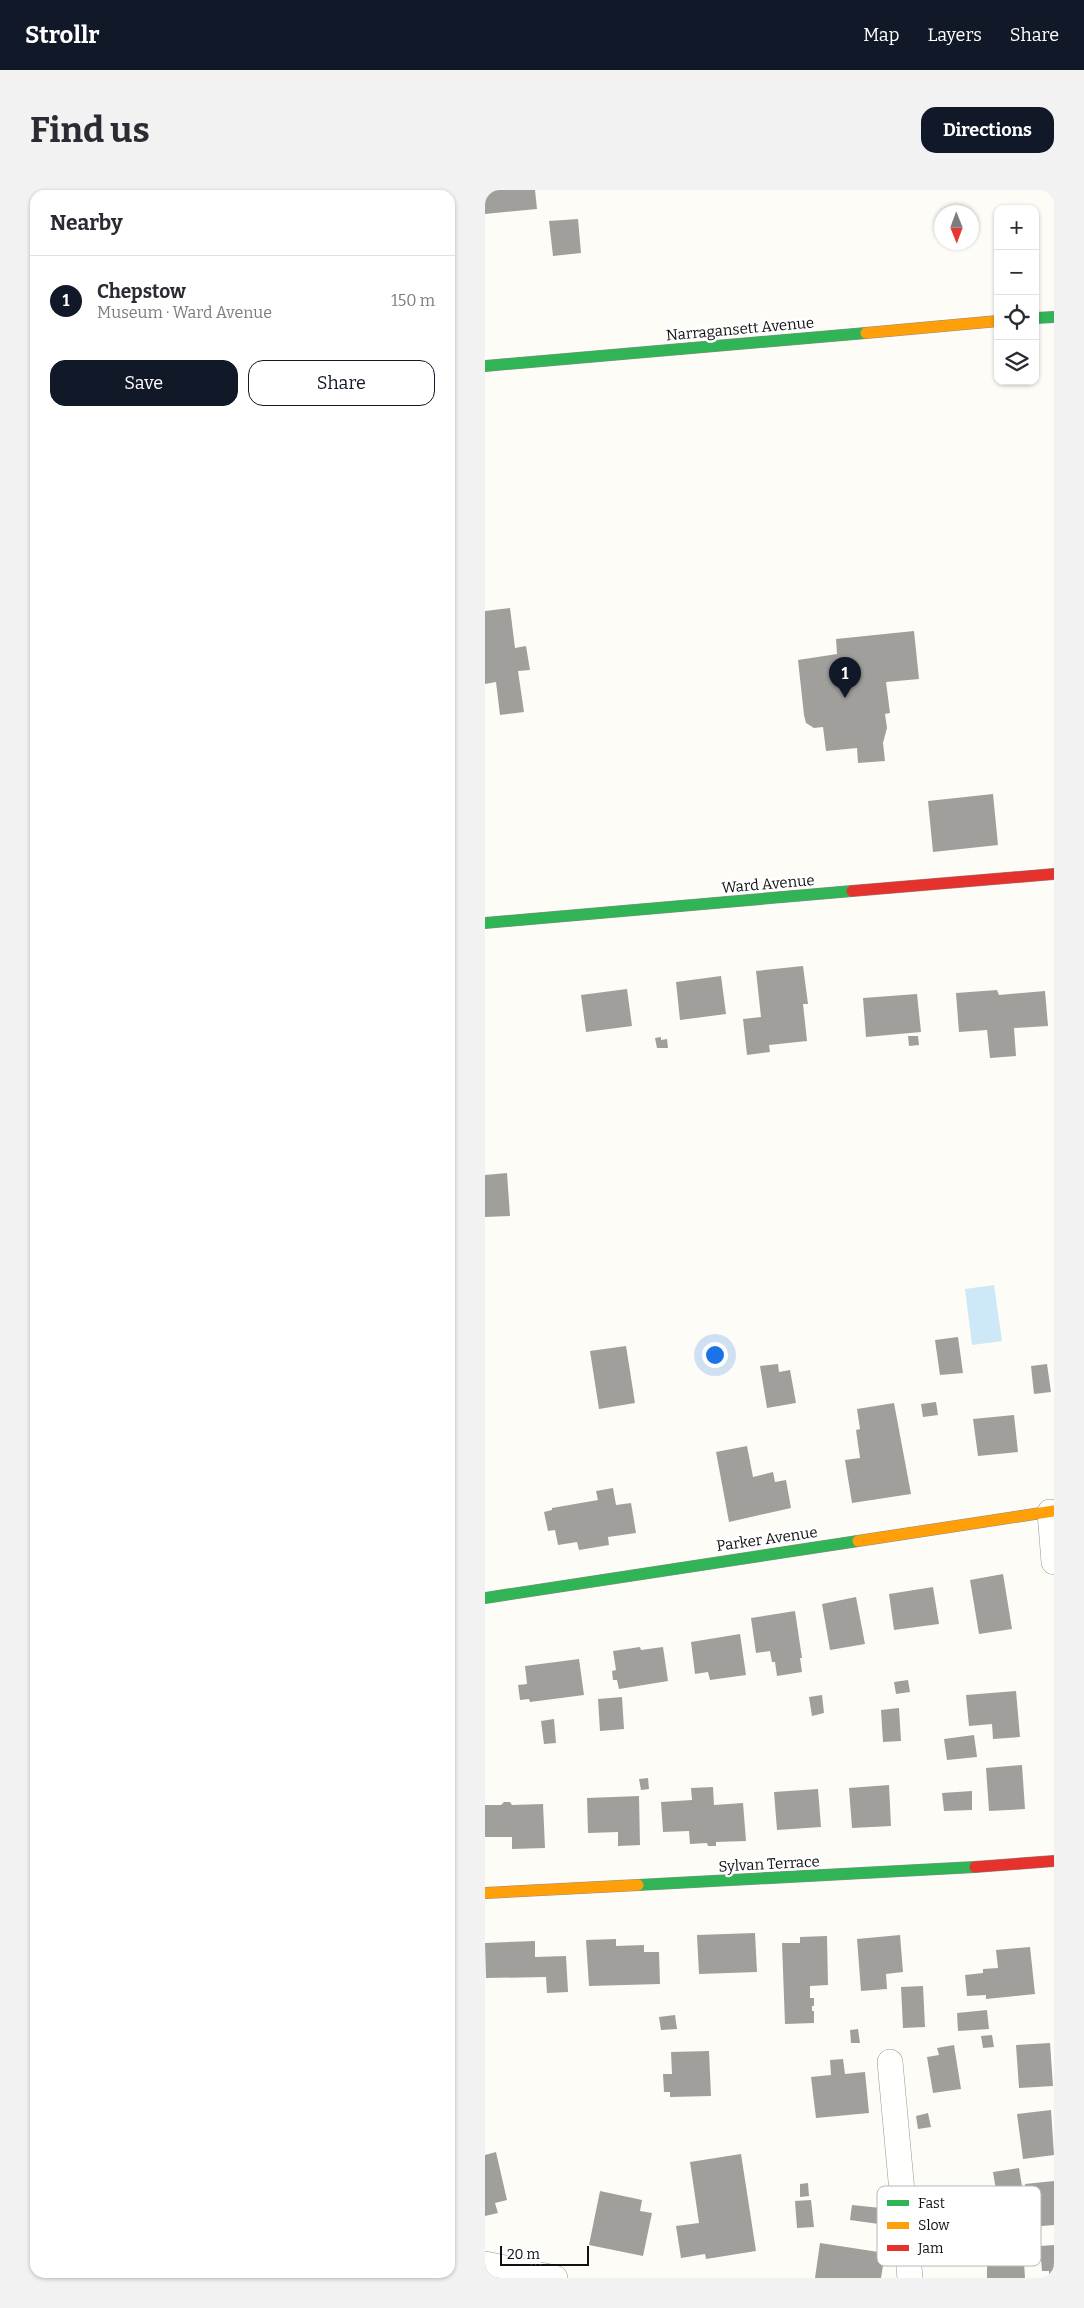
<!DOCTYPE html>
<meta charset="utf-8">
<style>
body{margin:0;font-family:Bitter,serif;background:#f2f2f3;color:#2b2b33}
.controls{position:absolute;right:15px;top:15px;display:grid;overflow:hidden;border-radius:10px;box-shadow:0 1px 4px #0004}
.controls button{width:45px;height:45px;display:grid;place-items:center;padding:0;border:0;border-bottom:1px solid #e1e1e2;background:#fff;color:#2b2b33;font:25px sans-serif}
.compass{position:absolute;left:449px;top:15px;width:45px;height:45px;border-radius:50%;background:#fff;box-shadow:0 1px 4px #0004;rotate:179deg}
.scale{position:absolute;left:15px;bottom:12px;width:89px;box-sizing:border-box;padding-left:5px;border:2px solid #111;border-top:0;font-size:14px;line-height:18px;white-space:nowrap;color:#111;-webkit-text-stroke:4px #fff;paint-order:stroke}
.you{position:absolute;left:229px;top:1164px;width:18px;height:18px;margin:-12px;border:4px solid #fff;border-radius:50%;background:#1a73e8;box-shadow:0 0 0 8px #1a73e833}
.badge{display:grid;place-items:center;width:32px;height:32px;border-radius:50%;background:#111827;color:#fff;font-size:16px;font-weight:700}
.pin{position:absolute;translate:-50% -41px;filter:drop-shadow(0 1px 2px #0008)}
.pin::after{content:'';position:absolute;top:26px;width:18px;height:15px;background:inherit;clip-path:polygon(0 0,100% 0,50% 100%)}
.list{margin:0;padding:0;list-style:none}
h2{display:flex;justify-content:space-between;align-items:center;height:65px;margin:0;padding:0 20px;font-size:21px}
h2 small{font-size:16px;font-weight:400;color:#7c7c81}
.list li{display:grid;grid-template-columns:32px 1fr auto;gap:15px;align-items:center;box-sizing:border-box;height:90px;padding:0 20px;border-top:1px solid #e1e1e2}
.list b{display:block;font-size:19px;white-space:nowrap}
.list p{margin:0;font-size:16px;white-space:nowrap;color:#7c7c81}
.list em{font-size:16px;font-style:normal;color:#7c7c81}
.actions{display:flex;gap:10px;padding:15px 20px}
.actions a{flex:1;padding:11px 0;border:1px solid #111827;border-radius:15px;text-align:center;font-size:18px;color:#111827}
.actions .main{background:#111827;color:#fff}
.icon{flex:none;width:28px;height:28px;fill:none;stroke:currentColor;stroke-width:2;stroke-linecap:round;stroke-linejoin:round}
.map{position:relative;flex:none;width:569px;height:2088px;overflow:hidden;border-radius:15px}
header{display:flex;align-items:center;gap:30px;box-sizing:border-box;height:70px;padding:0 25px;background:#111827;color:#fff}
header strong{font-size:24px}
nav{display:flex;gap:28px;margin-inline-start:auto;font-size:18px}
.intro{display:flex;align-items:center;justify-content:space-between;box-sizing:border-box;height:120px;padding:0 30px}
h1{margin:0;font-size:35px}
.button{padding:12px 22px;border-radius:15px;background:#111827;color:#fff;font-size:18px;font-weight:700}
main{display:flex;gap:30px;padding:0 30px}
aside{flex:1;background:#fff;border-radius:15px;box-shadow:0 1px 4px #0004}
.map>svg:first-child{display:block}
.water{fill:#cde8f7}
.building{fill:#a19f9c}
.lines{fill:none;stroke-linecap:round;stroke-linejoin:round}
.street-casing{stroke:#979795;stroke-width:26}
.fast-casing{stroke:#8e8d8b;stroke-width:12}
.slow-casing{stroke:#8e8d8b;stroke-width:12}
.jam-casing{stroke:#8e8d8b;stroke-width:12}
.street{stroke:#fffffe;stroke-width:25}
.fast{stroke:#30b455;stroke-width:11}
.slow{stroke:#ff9f0a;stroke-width:11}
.jam{stroke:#e5322d;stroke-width:11}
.labels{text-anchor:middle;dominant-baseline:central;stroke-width:5;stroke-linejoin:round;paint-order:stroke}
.street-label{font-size:15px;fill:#111;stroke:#fff}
.key{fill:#fff;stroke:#b8b8b8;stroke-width:1}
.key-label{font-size:14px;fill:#111}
</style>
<header>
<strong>Strollr</strong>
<nav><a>Map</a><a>Layers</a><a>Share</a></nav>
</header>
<div class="intro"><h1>Find us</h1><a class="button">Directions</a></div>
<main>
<aside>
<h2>Nearby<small></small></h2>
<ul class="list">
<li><span class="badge">1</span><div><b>Chepstow</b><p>Museum · Ward Avenue</p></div><em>150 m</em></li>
</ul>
<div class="actions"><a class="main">Save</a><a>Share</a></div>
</aside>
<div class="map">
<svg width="569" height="2088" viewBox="0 0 569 2088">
<rect width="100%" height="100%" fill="#fdfcf7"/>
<!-- water -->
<path class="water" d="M509,1095L517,1151L487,1155L480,1099Z"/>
<!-- building -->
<path class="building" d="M0,0H50L52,19L0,24Z
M93,29L96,63L68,66L64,31Z
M25,418L30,458L41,456L45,480L33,481L39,522L15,525L11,492L0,494V421Z
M429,441L434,489L401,492L405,523L400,524L402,538L398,553L400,571L373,573L372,558L341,561L338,537L329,538L321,533L319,525L313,470L352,464L351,449Z
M508,604L513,655L448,662L443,611Z
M318,776L323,814H318L322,851L284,855L285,862L262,865L258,829L276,827L271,781Z
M236,786L241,824L195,830L191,792Z
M142,799L147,836L101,842L96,805Z
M512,800L514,805L560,801L563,836L529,838L531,866L505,868L502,840L474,842L471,803Z
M432,804L436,842L381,847L378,808Z
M423,846H433L434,855L424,856Z
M176,847V850L182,849L183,858H172L170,848Z
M22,983L25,1026L0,1027V985Z
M473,1147L478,1183L455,1185L450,1150Z
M141,1156L150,1213L114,1219L105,1161Z
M293,1174L294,1182L305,1180L311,1213L282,1218L275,1176Z
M562,1174L566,1202L549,1204L546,1176Z
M451,1212L453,1225L438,1227L436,1214Z
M409,1213L426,1304L367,1313L360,1270L375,1268L371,1240L375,1239L372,1219Z
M529,1225L533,1262L493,1266L488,1229Z
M262,1256L268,1287L288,1282L290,1292L301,1290L306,1318L244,1332L231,1262Z
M128,1298L131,1315L146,1313L151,1343L123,1347L124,1355L94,1360L92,1352L73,1355L70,1340L63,1341L59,1322L67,1320V1318L113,1310L111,1301Z
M518,1384L527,1439L494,1444L485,1390Z
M448,1397L454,1434L409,1440L404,1404Z
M371,1407L380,1454L345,1460L337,1414Z
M310,1421L317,1468H315L317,1482L292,1486L290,1472H287L285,1461L271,1463L266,1428Z
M255,1444L261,1485L225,1490L223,1482L210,1484L206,1452Z
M155,1457L156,1460L178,1457L183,1491L134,1499L132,1490H128L127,1481L131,1480L128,1461Z
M94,1469L99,1505L45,1512L44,1509L35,1510L33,1495L42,1494L40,1476Z
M423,1490L425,1502L411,1504L409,1492Z
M531,1501L535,1547L508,1549L507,1534L484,1536L481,1505Z
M337,1505L339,1523L327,1526L324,1507Z
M137,1507L139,1539L115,1541L113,1509Z
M414,1518L416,1551L398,1552L396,1520Z
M69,1529L71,1553L59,1554L56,1531Z
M489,1545L492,1567L462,1570L459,1549Z
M537,1575L540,1619L504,1621L501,1578Z
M163,1588L164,1599L156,1600L154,1589Z
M404,1595L406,1636L367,1638L364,1598Z
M228,1597L229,1615L258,1613L261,1651L231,1652V1656H223L222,1653L205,1654L204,1641L178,1642L176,1612L207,1610L206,1598Z
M333,1599L336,1637L292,1640L289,1602Z
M487,1601V1620L459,1621L457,1603Z
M154,1606L155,1655L133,1656V1642L103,1643L102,1608Z
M19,1612H25L27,1615L58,1614L60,1658L27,1659V1647H0V1615H16Z
M270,1743L272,1782L214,1784L212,1745Z
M415,1745L418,1782L401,1784L402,1799L376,1801L372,1749Z
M342,1746L343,1795L325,1796V1808H329V1816H327V1821H329V1833L300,1834L297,1753H315V1747Z
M131,1749V1756L159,1755V1762H174L175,1794L104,1796L101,1750Z
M50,1751V1767L81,1766L83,1802L62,1803L61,1787L1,1788L0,1753Z
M545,1757L550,1804L501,1809V1805L482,1806L480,1785L498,1783V1779L513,1778L511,1760Z
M438,1796L440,1837L418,1838L416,1797Z
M502,1820L504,1839L473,1841L472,1823Z
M190,1825L192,1839L176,1840L174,1827Z
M373,1839L375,1853H366L365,1840Z
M507,1845L509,1857L498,1858L496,1846Z
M565,1853L568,1896L534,1898L531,1855Z
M469,1855L476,1899L448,1903L442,1867L454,1865L452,1858Z
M224,1861L226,1906L185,1907V1902H179L178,1884H187L186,1862Z
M358,1869L360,1884L380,1882L384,1923L331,1928L326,1887L346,1885L345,1870Z
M566,1920L569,1965L538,1969L532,1924Z
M443,1923L446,1937L433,1939L431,1926Z
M11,1962L22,2010L10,2013L13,2023L0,2026V1965Z
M256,1964L271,2061L221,2069L220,2064L196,2068L191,2036L214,2033L205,1972Z
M534,1978L537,1996L511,2000L508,1982Z
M569,1991V2035L545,2037L544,2027L528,2028L525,2009L542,2008L540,1994Z
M323,1993L324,2006L315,2007V1994Z
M115,2001L157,2010L155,2021L167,2023L158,2066L104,2055Z
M326,2010L329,2037L312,2038L310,2011Z
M367,2015L396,2018L394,2034L365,2030Z
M335,2053L400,2063L396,2088H330Z
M569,2055V2088H564V2081H557L555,2056Z
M539,2072L540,2088H502V2076Z"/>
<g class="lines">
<defs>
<path id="street" d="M565,1322L569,1372
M405,1872L425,2088
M0,2074L70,2088"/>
<path id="fast" d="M550,128L569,127
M0,176L381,143
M0,733L367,701
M0,1408L373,1351
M153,1695L490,1677"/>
<path id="slow" d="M381,143L513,131
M373,1351L569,1321
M0,1703L153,1695"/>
<path id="jam" d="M367,701L569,684
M490,1677L569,1671"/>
</defs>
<!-- street casing -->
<use href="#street" class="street-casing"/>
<!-- fast casing -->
<use href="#fast" class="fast-casing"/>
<!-- slow casing -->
<use href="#slow" class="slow-casing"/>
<!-- jam casing -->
<use href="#jam" class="jam-casing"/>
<!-- street -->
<use href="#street" class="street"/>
<!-- fast -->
<use href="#fast" class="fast"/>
<!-- slow -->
<use href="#slow" class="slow"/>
<!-- jam -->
<use href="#jam" class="jam"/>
</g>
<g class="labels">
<!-- street labels -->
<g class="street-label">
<text transform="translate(255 139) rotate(-5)">Narragansett Avenue</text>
<text transform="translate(283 694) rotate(-5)">Ward Avenue</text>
<text transform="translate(282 1349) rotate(-8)">Parker Avenue</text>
<text transform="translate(284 1674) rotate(-3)">Sylvan Terrace</text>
</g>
</g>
<!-- legend -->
<rect x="392" y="1996" width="164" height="80" rx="8" class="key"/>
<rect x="402" y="2010" width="22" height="6" fill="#30b455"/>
<rect x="402" y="2032" width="22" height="7" fill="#ff9f0a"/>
<rect x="402" y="2055" width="22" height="6" fill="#e5322d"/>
<g class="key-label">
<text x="433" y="2018">Fast</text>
<text x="433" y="2040">Slow</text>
<text x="433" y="2063">Jam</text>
</g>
</svg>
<div class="controls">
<button>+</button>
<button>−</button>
<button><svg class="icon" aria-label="locate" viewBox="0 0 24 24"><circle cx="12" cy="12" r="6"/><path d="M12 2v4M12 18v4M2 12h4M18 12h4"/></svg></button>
<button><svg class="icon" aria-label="layers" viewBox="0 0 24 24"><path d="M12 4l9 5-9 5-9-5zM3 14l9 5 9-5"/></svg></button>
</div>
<svg class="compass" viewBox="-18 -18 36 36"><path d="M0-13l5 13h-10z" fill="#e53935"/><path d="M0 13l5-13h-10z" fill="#7c7c81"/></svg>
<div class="scale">20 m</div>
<div class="you"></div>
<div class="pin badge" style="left:360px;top:508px">1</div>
</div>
</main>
